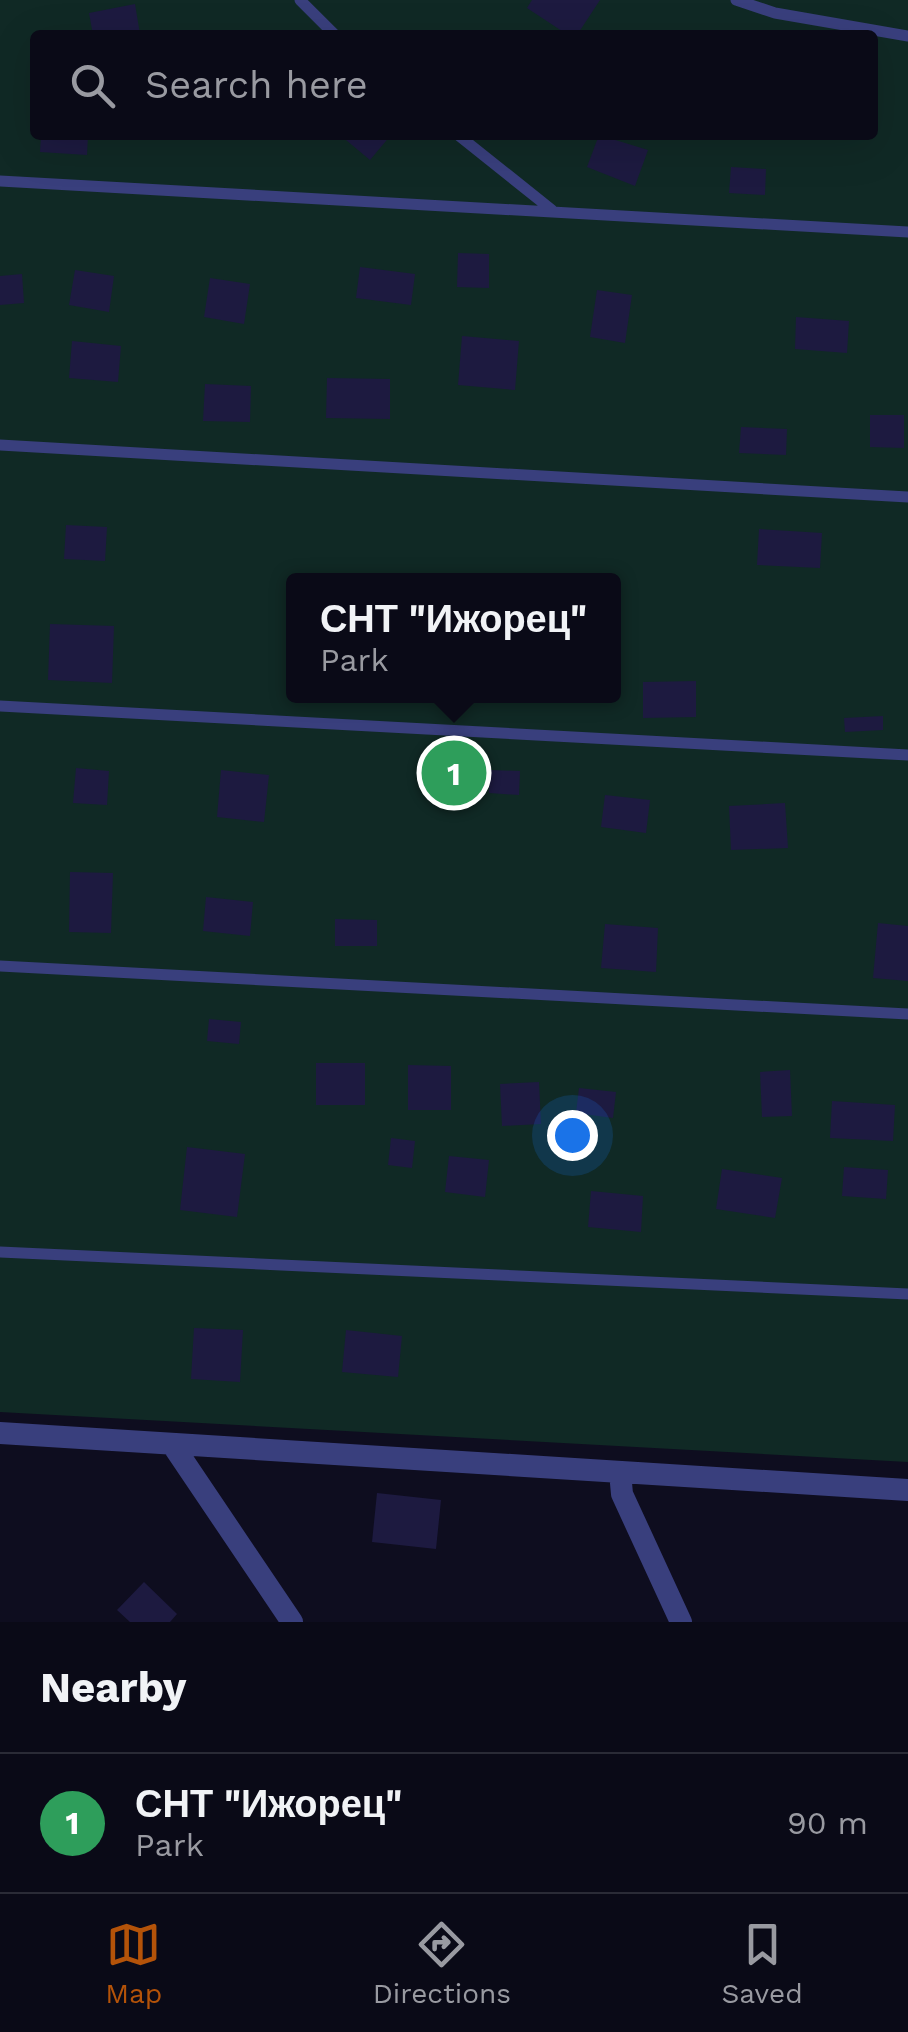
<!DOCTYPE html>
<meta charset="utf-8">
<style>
body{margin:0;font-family:"Work Sans",sans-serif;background:#131320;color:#f1f3f6}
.you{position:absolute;left:572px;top:1135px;width:35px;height:35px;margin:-25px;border:8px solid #fff;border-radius:50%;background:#1a73e8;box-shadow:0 0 0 15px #1a73e833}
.badge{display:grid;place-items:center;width:65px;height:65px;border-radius:50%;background:#b45309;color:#fff;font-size:32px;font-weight:700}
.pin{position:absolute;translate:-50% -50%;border:5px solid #fff;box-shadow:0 2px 10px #0006}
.popup{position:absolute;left:286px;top:573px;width:335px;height:130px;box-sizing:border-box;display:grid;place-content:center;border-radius:10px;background:#0a0a17;filter:drop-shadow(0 2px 8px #0005);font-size:32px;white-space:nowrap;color:#999aa1}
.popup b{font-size:38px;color:#f1f3f6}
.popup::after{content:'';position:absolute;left:50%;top:100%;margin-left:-20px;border:20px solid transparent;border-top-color:#0a0a17}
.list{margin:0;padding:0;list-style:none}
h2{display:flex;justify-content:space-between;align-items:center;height:130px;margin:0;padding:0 40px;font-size:42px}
h2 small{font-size:32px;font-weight:400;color:#999aa1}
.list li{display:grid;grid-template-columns:65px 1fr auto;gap:30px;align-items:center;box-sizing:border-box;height:140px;padding:0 40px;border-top:2px solid #2a2b36}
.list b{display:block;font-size:38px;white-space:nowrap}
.list p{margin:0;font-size:32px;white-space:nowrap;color:#999aa1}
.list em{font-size:32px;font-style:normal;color:#999aa1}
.icon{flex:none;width:55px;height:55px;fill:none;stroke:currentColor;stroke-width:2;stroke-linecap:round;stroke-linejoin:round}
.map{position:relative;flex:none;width:908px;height:1622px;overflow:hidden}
.search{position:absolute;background:#0a0a17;box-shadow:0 10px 40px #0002;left:30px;right:30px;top:30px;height:110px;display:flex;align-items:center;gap:25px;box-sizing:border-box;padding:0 35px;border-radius:10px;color:#999aa1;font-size:38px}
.sheet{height:270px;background:#0a0a17}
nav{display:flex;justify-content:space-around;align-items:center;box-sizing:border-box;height:140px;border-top:2px solid #2a2b36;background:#0a0a17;font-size:28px;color:#999aa1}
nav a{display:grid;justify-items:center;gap:5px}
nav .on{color:#b45309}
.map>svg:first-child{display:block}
.green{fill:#102925;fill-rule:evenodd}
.building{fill:#1d1a40}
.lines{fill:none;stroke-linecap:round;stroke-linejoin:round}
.service{stroke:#393f7d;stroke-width:11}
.minor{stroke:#393f7d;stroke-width:22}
</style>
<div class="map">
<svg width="908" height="1622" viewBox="0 0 908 1622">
<rect width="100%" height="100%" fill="#0e0d1f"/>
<!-- green -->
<path class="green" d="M0,0H908V1462L0,1412ZM35,35H873V135H35ZM294,580H614V696H294Z"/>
<!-- building -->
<path class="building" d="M532,0H600L577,35H568L527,8Z
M135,4L140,34L93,35L89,13Z
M41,135H88L87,155L40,152Z
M340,135H391L370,160Z
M599,135L648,150L635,186L587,167Z
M731,167L766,169L765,195L729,193Z
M458,253L489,254V288L457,287Z
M360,267L415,274L411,305L356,298Z
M75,270L114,276L109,312L69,305Z
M22,274L24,303L0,305V276Z
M210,278L250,284L244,324L204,317Z
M597,290L632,295L625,343L590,337Z
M796,317L849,321L847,353L795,349Z
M462,336L519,341L515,390L458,385Z
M72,341L121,346L118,382L69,378Z
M327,378L390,379V419L326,418Z
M205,384L251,386L250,422L203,421Z
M870,415H904V448L870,447Z
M741,427L787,429L786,455L739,453Z
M66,525L107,527L105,561L64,559Z
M759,529L822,533L820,568L757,565Z
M50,624L114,626L112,683L48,680Z
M696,681V717L643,718V682Z
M883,716V730L845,732L844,718Z
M76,768L109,771L107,805L73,803Z
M221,770L269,775L264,822L217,817Z
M490,770L520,771L519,795L489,793Z
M605,795L650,800L646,833L601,827Z
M785,803L788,848L731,850L729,806Z
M70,872L113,873L111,933L69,932Z
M206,897L253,902L250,936L203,931Z
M335,919L377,920V946H335Z
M878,923L908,926V981L873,978Z
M605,924L658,928L656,972L601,968Z
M209,1019L241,1022L239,1044L207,1041Z
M316,1063H365V1105H316Z
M408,1065L451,1066V1110H408Z
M790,1070L792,1116L762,1117L760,1072Z
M539,1082L541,1124L502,1126L500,1084Z
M579,1088L616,1092L613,1118L576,1113Z
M832,1101L895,1105L893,1141L830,1138Z
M391,1138L415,1141L412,1168L388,1165Z
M187,1147L245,1154L237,1217L180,1210Z
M449,1156L489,1160L485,1197L445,1192Z
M844,1167L888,1170L886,1199L842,1196Z
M722,1169L782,1178L775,1218L716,1209Z
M591,1191L643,1196L641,1232L588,1227Z
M194,1328L243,1330L240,1382L191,1379Z
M346,1330L402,1336L398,1377L342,1372Z
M377,1493L441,1500L436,1549L372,1542Z
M144,1582L177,1614L170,1622H130L117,1610Z"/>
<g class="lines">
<!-- service -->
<path class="service" d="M300,0L335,35
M736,0L775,13L908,36
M458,135L552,210
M0,181L908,232
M0,445L908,497
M0,706L908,755
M0,966L908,1014
M0,1252L908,1294"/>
<!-- minor -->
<path class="minor" d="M0,1433L908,1490
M172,1444L292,1622
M620,1472L622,1494L681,1622"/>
</g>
</svg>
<div class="you"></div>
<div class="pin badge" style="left:454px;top:773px;background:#2e9e5b">1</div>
<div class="popup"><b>СНТ &quot;Ижорец&quot;</b>Park</div>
<div class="search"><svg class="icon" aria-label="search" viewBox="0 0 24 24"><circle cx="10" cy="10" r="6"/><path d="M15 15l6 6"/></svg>Search here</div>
</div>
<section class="sheet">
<h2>Nearby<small></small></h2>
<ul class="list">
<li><span class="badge" style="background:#2e9e5b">1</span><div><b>СНТ &quot;Ижорец&quot;</b><p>Park</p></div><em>90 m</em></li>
</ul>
</section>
<nav>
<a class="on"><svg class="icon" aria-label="map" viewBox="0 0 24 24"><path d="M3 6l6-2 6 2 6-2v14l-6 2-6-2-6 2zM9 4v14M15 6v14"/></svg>Map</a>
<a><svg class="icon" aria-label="directions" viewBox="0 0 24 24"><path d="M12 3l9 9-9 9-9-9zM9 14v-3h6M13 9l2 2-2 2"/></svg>Directions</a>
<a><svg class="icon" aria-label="saved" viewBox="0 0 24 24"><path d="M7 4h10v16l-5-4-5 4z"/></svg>Saved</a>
</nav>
